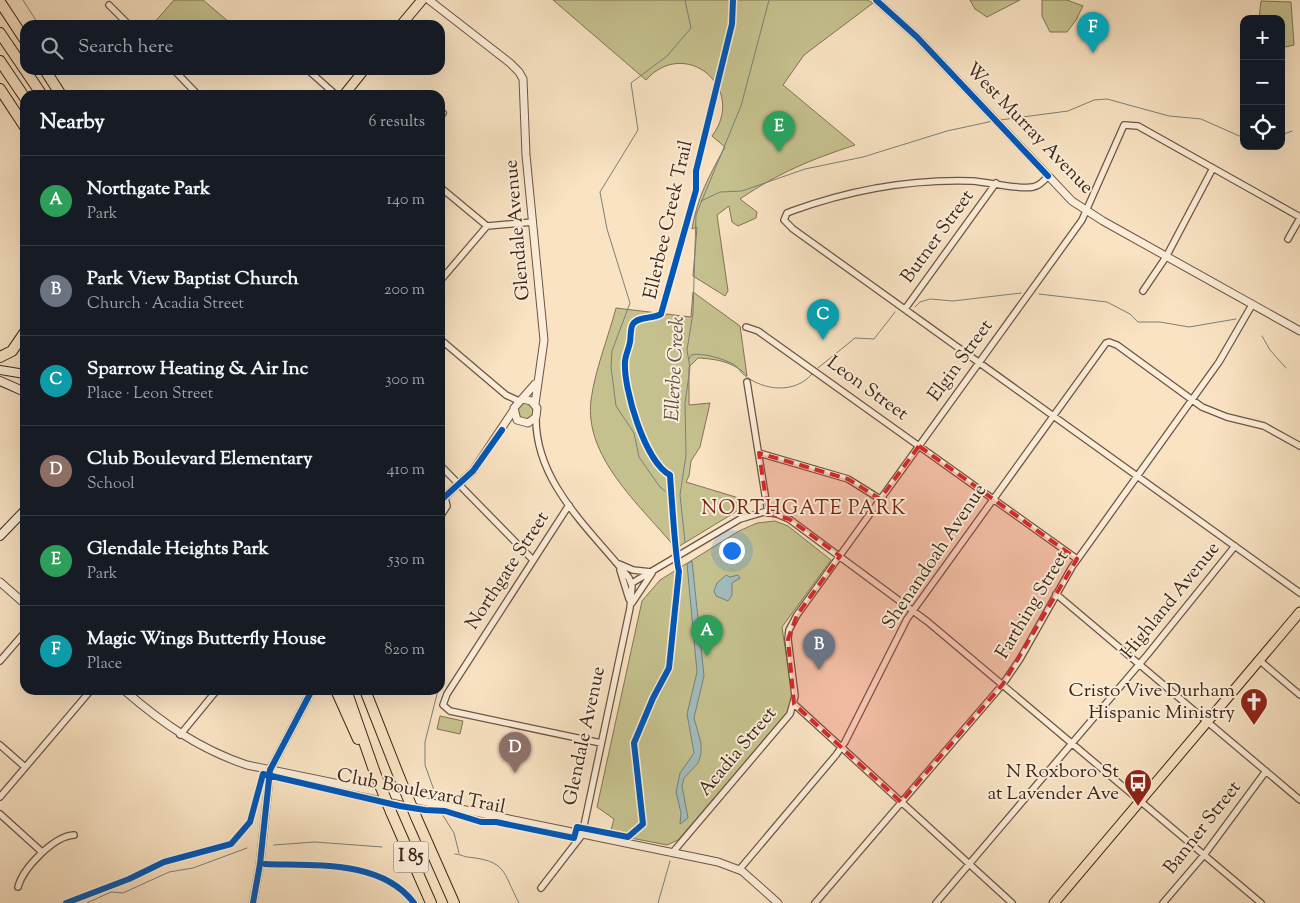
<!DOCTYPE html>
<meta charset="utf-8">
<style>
body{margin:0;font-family:"Sorts Mill Goudy",serif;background:#242831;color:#f1f3f6}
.controls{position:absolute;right:15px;top:15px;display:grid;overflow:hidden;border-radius:10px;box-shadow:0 5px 20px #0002}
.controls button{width:45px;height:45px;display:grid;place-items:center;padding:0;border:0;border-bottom:1px solid #363941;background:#171b24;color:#f1f3f6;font:25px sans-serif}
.you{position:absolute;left:731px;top:550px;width:18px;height:18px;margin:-12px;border:4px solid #fff;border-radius:50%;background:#1a73e8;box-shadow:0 0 0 8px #1a73e833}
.badge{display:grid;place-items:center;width:32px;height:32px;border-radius:50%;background:#c59692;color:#fff;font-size:16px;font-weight:700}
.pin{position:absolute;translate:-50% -41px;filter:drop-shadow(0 1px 2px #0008)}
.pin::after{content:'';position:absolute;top:26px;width:18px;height:15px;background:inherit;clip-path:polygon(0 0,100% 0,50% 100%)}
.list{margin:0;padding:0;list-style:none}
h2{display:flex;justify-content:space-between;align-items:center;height:65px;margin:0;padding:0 20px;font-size:21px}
h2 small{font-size:16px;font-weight:400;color:#9ea1a6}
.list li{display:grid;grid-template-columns:32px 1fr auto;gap:15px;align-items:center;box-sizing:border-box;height:90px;padding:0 20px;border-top:1px solid #363941}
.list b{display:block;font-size:19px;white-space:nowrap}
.list p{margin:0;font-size:16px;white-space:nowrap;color:#9ea1a6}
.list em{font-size:16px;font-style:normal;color:#9ea1a6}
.icon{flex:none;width:28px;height:28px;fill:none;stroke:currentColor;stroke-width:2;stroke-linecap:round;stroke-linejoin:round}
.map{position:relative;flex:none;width:1300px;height:903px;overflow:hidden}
.search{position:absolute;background:#171b24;box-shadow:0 5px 20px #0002;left:20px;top:20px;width:425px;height:55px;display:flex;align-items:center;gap:12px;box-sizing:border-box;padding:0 18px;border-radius:15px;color:#9ea1a6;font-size:19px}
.panel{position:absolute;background:#171b24;box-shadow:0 5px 20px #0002;left:20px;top:90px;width:425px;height:605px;border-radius:15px}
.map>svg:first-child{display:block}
.green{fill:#c5c18e;stroke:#827354}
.water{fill:#a1bcbc;stroke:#79807b}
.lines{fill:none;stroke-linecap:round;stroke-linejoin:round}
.stream{stroke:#79807b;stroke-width:1}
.minor-casing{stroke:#6d5444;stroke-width:8}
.tertiary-casing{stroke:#6d5444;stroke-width:9}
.secondary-casing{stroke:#3e251a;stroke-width:10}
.primary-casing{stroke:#3e251a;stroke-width:11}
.trunk-casing{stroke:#3e251a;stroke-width:11}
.motorway-casing{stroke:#3e251a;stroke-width:12}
.minor{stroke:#fbedd8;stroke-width:5.5}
.tertiary{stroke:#fbedd8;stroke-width:7}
.secondary{stroke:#fbedd8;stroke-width:8}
.primary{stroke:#f9e3c3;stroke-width:9}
.trunk{stroke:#f9e3c3;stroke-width:9}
.motorway{stroke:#f9e3c3;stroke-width:10}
.motorway-bridge-casing{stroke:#3e251a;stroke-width:12;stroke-linecap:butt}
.motorway-bridge{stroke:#f9e3c3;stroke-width:10}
.cycleway-casing{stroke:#fbedd8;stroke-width:9}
.cycleway{stroke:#0057b8;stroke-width:6}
.marked{fill:#d62828;fill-opacity:0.2;stroke:#d62828;stroke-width:4;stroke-dasharray:10 6;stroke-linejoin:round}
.labels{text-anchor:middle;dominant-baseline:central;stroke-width:4;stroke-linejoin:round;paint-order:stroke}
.shield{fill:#fbedd8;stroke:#776153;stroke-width:1}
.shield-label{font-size:18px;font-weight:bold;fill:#3e251a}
.street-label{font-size:19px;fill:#3e251a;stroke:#fbedd8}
.poi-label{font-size:19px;fill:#3e251a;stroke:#fbedd8;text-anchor:end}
.water-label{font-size:20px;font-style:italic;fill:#5c524b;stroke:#fbedd8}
.neighbourhood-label{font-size:20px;letter-spacing:1px;fill:#7a1f14;stroke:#fbedd8}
</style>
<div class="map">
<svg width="1300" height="903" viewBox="0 0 1300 903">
<rect width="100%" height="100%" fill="#f9e3c3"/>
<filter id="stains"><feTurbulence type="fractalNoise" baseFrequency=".004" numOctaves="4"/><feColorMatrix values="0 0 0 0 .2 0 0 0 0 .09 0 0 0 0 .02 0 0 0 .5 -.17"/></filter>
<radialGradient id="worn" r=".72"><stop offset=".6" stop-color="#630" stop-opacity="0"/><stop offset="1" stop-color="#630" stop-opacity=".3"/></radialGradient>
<!-- green -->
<path class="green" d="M174,0H203L229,22L226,25H152Z
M553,0H867L873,3L804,55L783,85L855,145C810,160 780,172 740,199L757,212L756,218L738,226L732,222L729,206L717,215L728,291L725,296L693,276L697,227L692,229C697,198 710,174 725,147L712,136C748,88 685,36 646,80Z
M970,0H1020L987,17L975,9Z
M1042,0H1067L1083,6L1076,20L1067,32H1050L1042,16Z
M1261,1L1291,2L1294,45L1281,48V19H1259Z
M693,292L740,326L747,376C734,362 717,359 698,358L689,367V405L710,403L700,447L691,461L689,476L686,482L752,502L673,550V545C639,504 584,457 591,400C595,370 608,338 616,308L691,317Z
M522,402L532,403L535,413L529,420H520L515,409Z
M775,521L788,526L831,560L782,627L792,694L789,711L678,840L667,845L610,834L614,819L597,807L642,601L660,580L739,531L757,523Z
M440,716L463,721L460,734L437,729Z"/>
<!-- water -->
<path class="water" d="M692,561L704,676L694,718L701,743V754L698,763L684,778L682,786L688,818L680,824L681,813L676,792L680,773L694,753L687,714L697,672L687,564Z
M726,575L730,577L738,575L740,578L732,583V595L728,601L716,596L714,591L717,583Z"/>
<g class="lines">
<!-- stream -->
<path class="stream" d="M23,0L39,25
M1000,120L1068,111L1094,100L1107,99L1169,116L1201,119L1244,138
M1281,135L1292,131
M701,201L720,192L742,191L805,169L863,157L947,131L993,121
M1039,294L1107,302L1130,314L1138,322H1160L1189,327L1236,319
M915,307L920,302L930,299L953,301L1021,293
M1262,336L1270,350L1286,368
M689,359L691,355C703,352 723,359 733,364C738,366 740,372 744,375C764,391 795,394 812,374
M818,368L855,338L874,339L895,312
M665,491L660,487L639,457L634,433L616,406L611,367L612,351L630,303L607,229L600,192L638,130L631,83L667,56L691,28L685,0
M685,542L680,495L686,455L685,403L690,368L687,350L693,313L696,215L741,106L769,0
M435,793L425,765V742L438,690
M442,814L454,833L459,853
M274,845L315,842L382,847
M455,854C460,854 462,856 467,857C507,861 502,871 519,903
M87,903L111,892L123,893L169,872L193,868L247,848
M658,903L670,861"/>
<defs>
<path id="minor" d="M109,5L129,25
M174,70L198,95
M308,70L336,95
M440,117L443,113
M1048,176C1044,181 1039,186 1033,187C1020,190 988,182 972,181C910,179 850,190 792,211L787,213L784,220L793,229L1300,593
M440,187L487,226
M1288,239L1300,218
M440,281L487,226L533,222
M1143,291L1166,257L1213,168
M905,309L996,183
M746,327L758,331L1077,559
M440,339L506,395L519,401
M747,382L768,513
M536,417C535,483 591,530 629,578L632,586L630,608L582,835L541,888
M759,453L848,479L880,499
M440,465L533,560
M569,505L447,694L443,705L450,711L601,743
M440,517L447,506L445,498
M619,564L633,570L651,572
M620,570L629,599
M632,583L740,519L764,512L777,514L789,519L928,622L1261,903
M1056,594L1300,800
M632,603L652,573
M1259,660L1300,695
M0,661L25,632
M286,690L291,691
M794,704L1012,903
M180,735L217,690
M0,745L25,767
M0,797L91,690
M0,814L42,852
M673,852L790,714L795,696L788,639L789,630L797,615L1082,220L1124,125L1138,126L1300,217
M739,870L836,755L845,742L907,619L1106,343L1109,342L1117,345L1202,407L1227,417L1264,426L1300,446
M18,887C23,868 54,836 74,835
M815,903L1003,684L1020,659L1072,567L1219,362L1252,305
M936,903L1148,654L1235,546
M1163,903L1204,855L1266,771"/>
<path id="tertiary" d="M429,0L510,63L519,72L523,79L526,155L544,340L535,404
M876,0L917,37L1072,201L1103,221L1300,331
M523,399L531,401L537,408L536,417L528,423L517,420L514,408L535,384
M440,501L473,471L513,411
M0,582L25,604
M124,690C162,723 199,749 247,765L718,862L742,871L778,903
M253,903L260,864L270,770L312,690"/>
<path id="secondary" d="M0,370L25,374
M0,381L25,392
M0,536L25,510"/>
<path id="primary" d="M1054,903L1300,612"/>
<path id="trunk" d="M401,25L422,0
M344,95L364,70"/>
<path id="motorway" d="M0,2L25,40
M0,33L42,95
M0,61L25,98
M45,70L61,95
M0,89L25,127
M0,357L12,351L25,332
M336,690L358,739
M346,690L375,773
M365,690L400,779
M391,812L431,903
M416,817L454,903"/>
</defs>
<!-- minor casing -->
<use href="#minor" class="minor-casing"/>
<!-- tertiary casing -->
<use href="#tertiary" class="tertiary-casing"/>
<!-- secondary casing -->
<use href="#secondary" class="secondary-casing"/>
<!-- primary casing -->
<use href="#primary" class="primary-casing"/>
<!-- trunk casing -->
<use href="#trunk" class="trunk-casing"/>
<!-- motorway casing -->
<use href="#motorway" class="motorway-casing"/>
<!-- minor -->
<use href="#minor" class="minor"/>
<!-- tertiary -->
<use href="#tertiary" class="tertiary"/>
<!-- secondary -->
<use href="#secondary" class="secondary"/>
<!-- primary -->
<use href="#primary" class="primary"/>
<!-- trunk -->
<use href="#trunk" class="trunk"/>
<!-- motorway -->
<use href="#motorway" class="motorway"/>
<defs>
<path id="motorway-bridge" d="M375,773L391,812
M400,779L416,817"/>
</defs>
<!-- motorway-bridge casing -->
<use href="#motorway-bridge" class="motorway-bridge-casing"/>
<!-- motorway-bridge -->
<use href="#motorway-bridge" class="motorway-bridge"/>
<defs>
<path id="cycleway" d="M876,0L917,37L1048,176
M440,501L473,471L502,430
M265,864C313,866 381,859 414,903
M66,903L129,879L164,862L231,844L250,822L263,774L400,806L425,810L445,811L481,822H496L574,838L577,827L628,837L643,824L634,743L653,698L669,668L679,571C676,566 671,489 670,475C645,462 623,388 625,361C626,354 629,348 630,342C631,337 630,328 633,324C638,316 654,319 661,314L696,190V171L732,24L733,0
M253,903L260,864L270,770L312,690"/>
</defs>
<!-- cycleway casing -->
<use href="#cycleway" class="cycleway-casing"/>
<!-- cycleway -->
<use href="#cycleway" class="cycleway"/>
</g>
<!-- marked area -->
<path class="marked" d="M919,446L1077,559L1003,684L901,802L794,704L788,639L797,615L840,556L789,519L768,513L759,453L848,479L880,499Z"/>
<!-- icons -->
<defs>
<symbol id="church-pin" viewBox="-11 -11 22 30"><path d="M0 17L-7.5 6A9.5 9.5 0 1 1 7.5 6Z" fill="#8f2418" stroke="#fbedd8"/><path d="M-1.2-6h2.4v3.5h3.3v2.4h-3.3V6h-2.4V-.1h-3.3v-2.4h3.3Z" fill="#fff"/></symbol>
<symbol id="bus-pin" viewBox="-11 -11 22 30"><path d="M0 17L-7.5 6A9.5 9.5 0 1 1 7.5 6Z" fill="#8f2418" stroke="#fbedd8"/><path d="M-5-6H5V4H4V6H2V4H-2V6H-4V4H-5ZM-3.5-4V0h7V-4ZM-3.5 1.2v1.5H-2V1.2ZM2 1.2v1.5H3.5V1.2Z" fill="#fff"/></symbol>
</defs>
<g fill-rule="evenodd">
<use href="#church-pin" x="1238" y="686" width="32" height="43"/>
<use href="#bus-pin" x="1122" y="767" width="32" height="43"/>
</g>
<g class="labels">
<!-- shield labels -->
<rect class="shield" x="393.5" y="841.5" width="35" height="31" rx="4"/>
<g class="shield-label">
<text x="411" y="857">I 85</text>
</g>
<!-- street labels -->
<g class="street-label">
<text transform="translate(1029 129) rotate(46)">West Murray Avenue</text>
<text transform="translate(669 220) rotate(-77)">Ellerbee Creek Trail</text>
<text transform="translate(518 230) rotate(-95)">Glendale Avenue</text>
<text transform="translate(938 237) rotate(-54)">Butner Street</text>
<text transform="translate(961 361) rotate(-54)">Elgin Street</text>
<text transform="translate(867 389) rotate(36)">Leon Street</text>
<text transform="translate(935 557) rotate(-56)">Shenandoah Avenue</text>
<text transform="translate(508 571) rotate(-57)">Northgate Street</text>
<text transform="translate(1171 601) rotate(-51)">Highland Avenue</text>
<text transform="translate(1033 605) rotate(-59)">Farthing Street</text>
<text transform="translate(585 736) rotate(-78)">Glendale Avenue</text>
<text transform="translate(738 752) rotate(-50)">Acadia Street</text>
<text transform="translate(421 792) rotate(11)">Club Boulevard Trail</text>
<text transform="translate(1203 828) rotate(-52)">Banner Street</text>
</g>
<!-- poi labels -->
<g class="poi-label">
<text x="1235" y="691">Cristo Vive Durham<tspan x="1235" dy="22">Hispanic Ministry</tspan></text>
<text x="1119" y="772">N Roxboro St<tspan x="1119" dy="22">at Lavender Ave</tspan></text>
</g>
<!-- water labels -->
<g class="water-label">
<text transform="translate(676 369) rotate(-87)">Ellerbe Creek</text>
</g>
<!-- neighbourhood labels -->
<g class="neighbourhood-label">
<text x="804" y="509">NORTHGATE PARK</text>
</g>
</g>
<rect width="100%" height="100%" filter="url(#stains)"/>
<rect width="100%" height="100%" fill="url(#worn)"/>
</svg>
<div class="controls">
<button>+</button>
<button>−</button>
<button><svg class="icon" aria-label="locate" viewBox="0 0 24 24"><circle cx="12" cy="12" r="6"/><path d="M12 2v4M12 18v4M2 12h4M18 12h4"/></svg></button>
</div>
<div class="you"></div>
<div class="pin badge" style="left:707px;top:656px;background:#2e9e5b">A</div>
<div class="pin badge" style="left:819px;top:670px;background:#6b7280">B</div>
<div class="pin badge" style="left:823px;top:340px;background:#0f9aa8">C</div>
<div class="pin badge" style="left:515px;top:773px;background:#8d6e63">D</div>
<div class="pin badge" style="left:779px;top:152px;background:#2e9e5b">E</div>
<div class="pin badge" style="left:1093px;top:53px;background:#0f9aa8">F</div>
<div class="search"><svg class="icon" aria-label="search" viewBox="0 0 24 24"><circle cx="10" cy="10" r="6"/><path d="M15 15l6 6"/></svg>Search here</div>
<section class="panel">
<h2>Nearby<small>6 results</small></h2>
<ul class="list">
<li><span class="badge" style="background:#2e9e5b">A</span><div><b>Northgate Park</b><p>Park</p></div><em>140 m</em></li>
<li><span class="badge" style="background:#6b7280">B</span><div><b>Park View Baptist Church</b><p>Church · Acadia Street</p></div><em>200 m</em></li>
<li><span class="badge" style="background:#0f9aa8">C</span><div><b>Sparrow Heating &amp; Air Inc</b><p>Place · Leon Street</p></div><em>300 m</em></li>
<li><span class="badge" style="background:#8d6e63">D</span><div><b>Club Boulevard Elementary</b><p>School</p></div><em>410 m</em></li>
<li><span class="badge" style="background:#2e9e5b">E</span><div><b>Glendale Heights Park</b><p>Park</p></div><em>530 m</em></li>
<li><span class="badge" style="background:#0f9aa8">F</span><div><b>Magic Wings Butterfly House</b><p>Place</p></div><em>820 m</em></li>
</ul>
</section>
</div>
